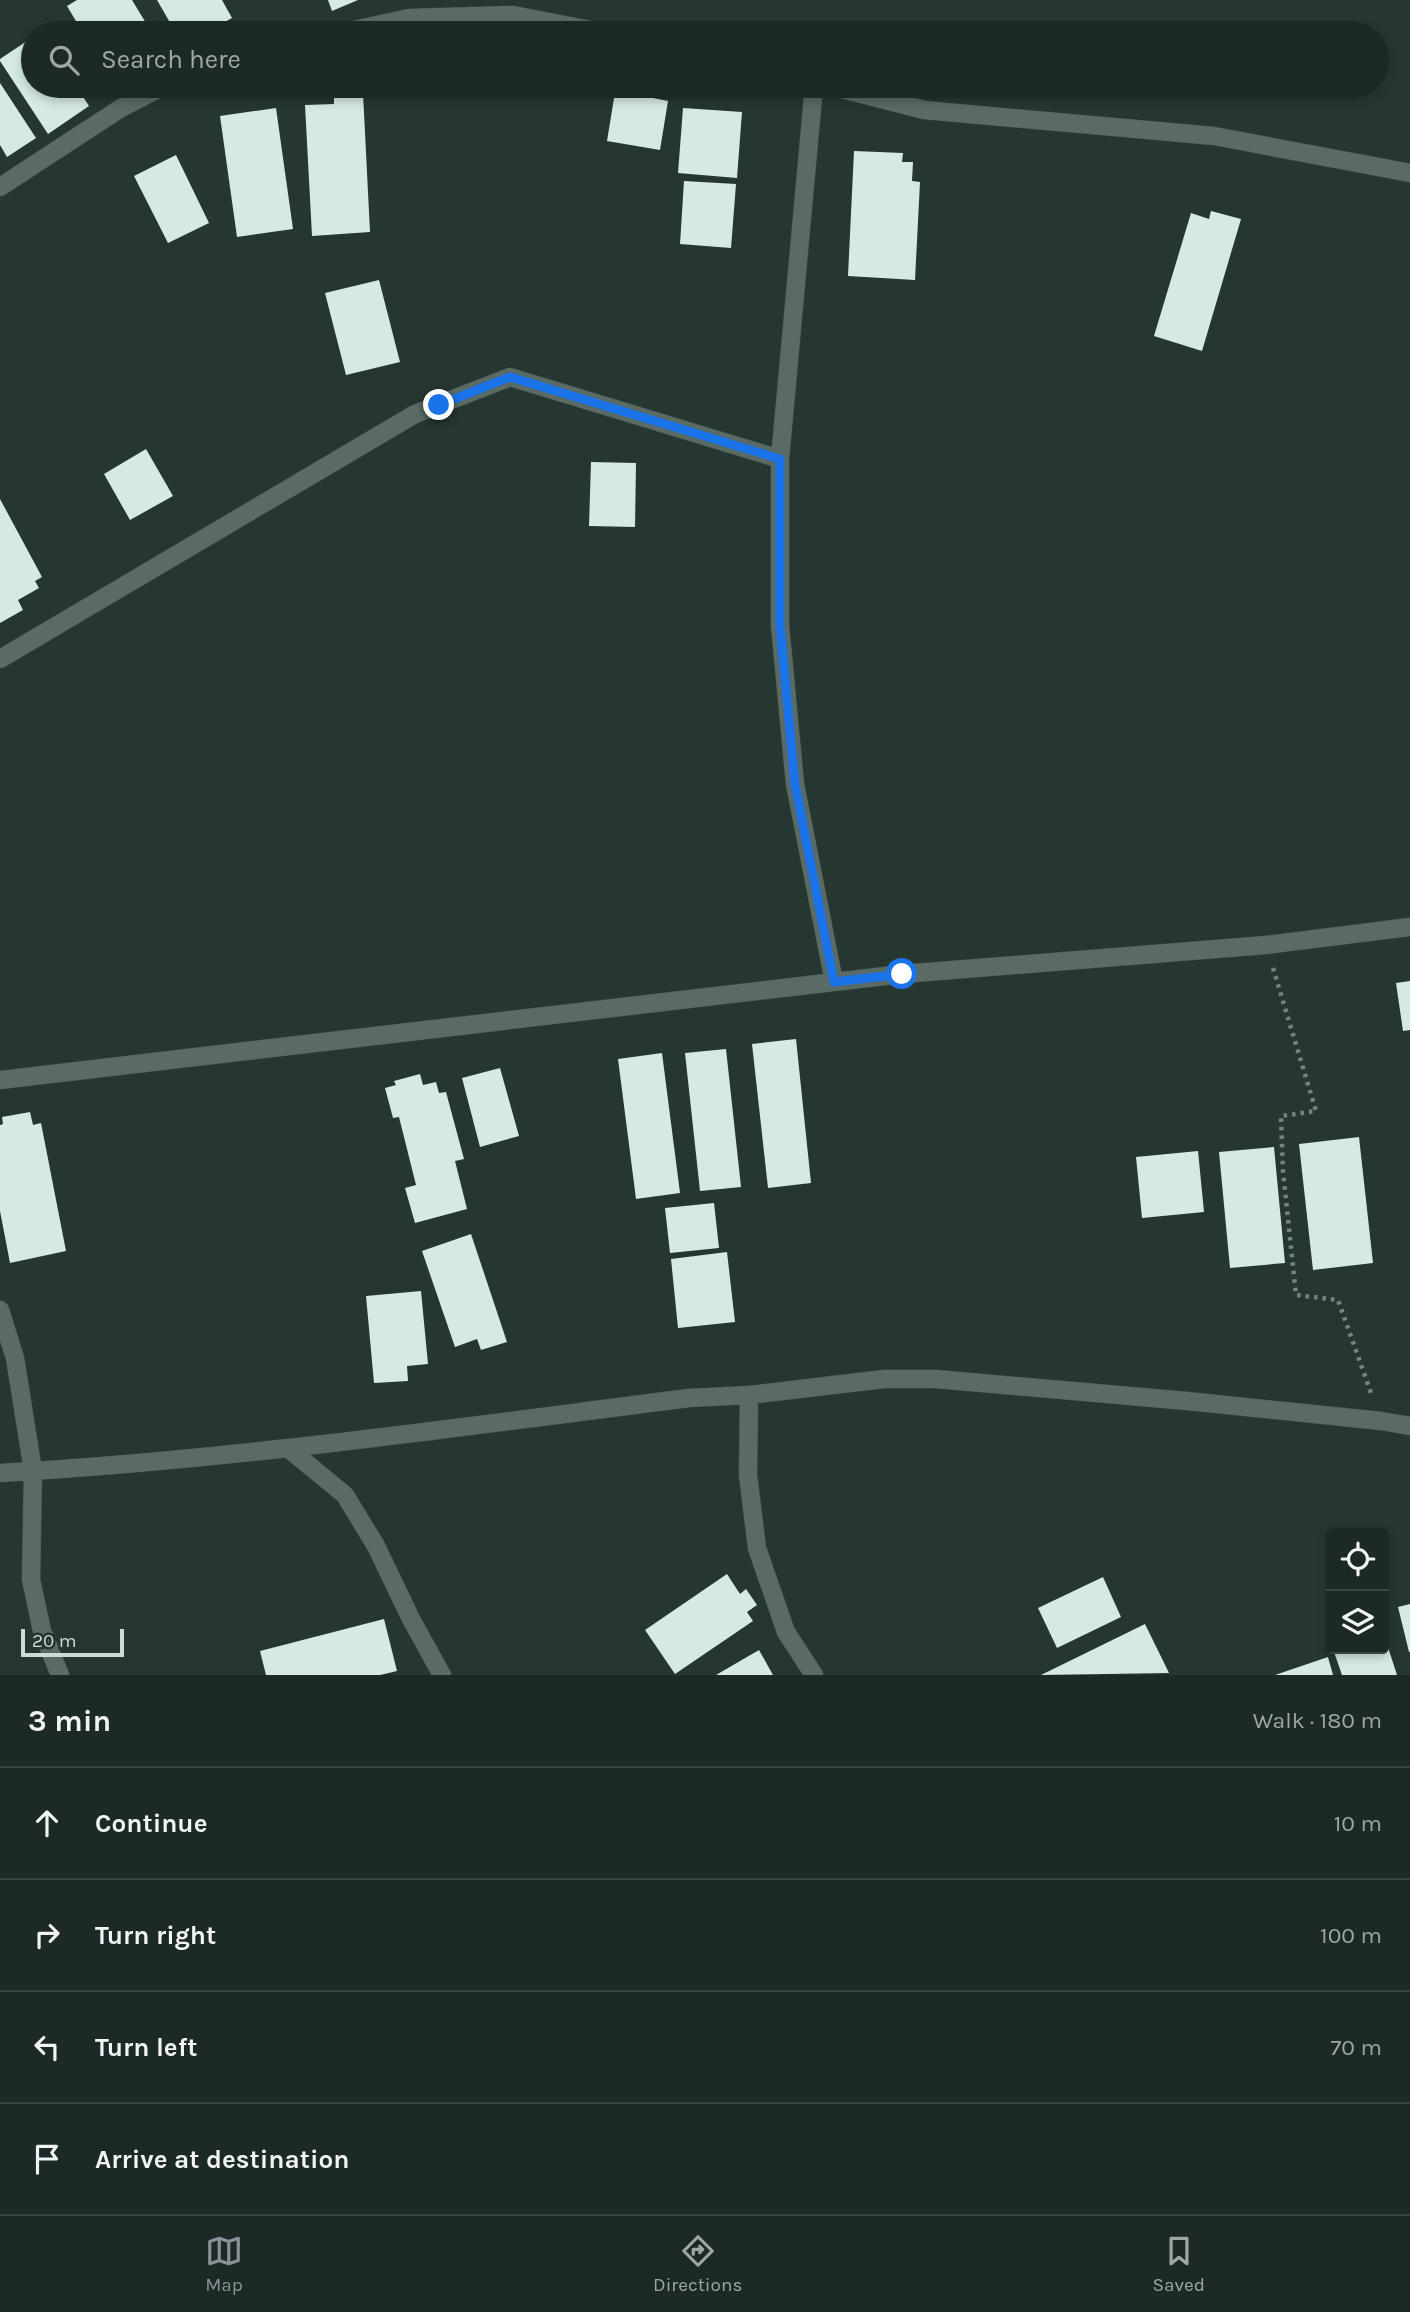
<!DOCTYPE html>
<meta charset="utf-8">
<style>
body{margin:0;font-family:Karla,sans-serif;background:#25312d;color:#f1f3f6}
.controls{position:absolute;right:21px;bottom:21px;display:grid;overflow:hidden;border-radius:7px;box-shadow:0 4px 10px #0003}
.controls button{width:63px;height:63px;display:grid;place-items:center;padding:0;border:0;border-bottom:2px solid #3a4542;background:#1c2925;color:#f1f3f6;font:35px sans-serif}
.scale{position:absolute;left:21px;bottom:18px;width:103px;box-sizing:border-box;padding-left:7px;border:4px solid #d0dad6;border-top:0;font-size:19px;line-height:24px;white-space:nowrap;color:#d0dad6;-webkit-text-stroke:5px #263731;paint-order:stroke}
.stop{position:absolute;width:21px;height:21px;margin:-16px;border:5px solid #1a73e8;border-radius:50%;background:#fff}
.stop.end{background:#1a73e8;border-color:#fff;box-shadow:0 2px 7px #0008}
.list{margin:0;padding:0;list-style:none}
h2{display:flex;justify-content:space-between;align-items:center;height:91px;margin:0;padding:0 28px;font-size:30px}
h2 small{font-size:23px;font-weight:400;color:#a0a6a7}
.list li{display:grid;grid-template-columns:46px 1fr auto;gap:21px;align-items:center;box-sizing:border-box;height:112px;padding:0 28px;border-top:2px solid #3a4542}
.list b{display:block;font-size:26px;white-space:nowrap}
.list em{font-size:23px;font-style:normal;color:#a0a6a7}
.icon{flex:none;width:38px;height:38px;fill:none;stroke:currentColor;stroke-width:2;stroke-linecap:round;stroke-linejoin:round}
.map{position:relative;flex:none;width:1410px;height:1675px;overflow:hidden}
.search{position:absolute;background:#1c2925;box-shadow:0 4px 10px #0003;left:21px;right:21px;top:21px;height:77px;display:flex;align-items:center;gap:18px;box-sizing:border-box;padding:0 24px;border-radius:38px;color:#a0a6a7;font-size:26px}
.sheet{height:539px;background:#1c2925}
nav{display:flex;justify-content:space-around;align-items:center;box-sizing:border-box;height:98px;border-top:2px solid #3a4542;background:#1c2925;font-size:19px;color:#a0a6a7}
nav a{display:grid;justify-items:center;gap:4px}
nav .on{color:#8c9099}
.map>svg:first-child{display:block}
.building{fill:#d5ebe2}
.lines{fill:none;stroke-linecap:round;stroke-linejoin:round}
.street-casing{stroke:#44534e;stroke-width:19}
.path{stroke:#76847f;stroke-width:4.5;stroke-dasharray:3.5 5;stroke-linecap:butt}
.street{stroke:#596b64;stroke-width:18}
.route{stroke:#1a73e8;stroke-width:9}
</style>
<div class="map">
<svg width="1410" height="1675" viewBox="0 0 1410 1675">
<rect width="100%" height="100%" fill="#263731"/>
<!-- building -->
<path class="building" d="M77,0H132L152,33H83L67,6Z
M157,0H222L232,18L205,33H176Z
M328,0H358L332,11Z
M33,37V86H76L89,106L48,134L0,61V59Z
M0,83L36,138L7,157L0,145Z
M616,86L655,89L653,98L668,101L660,150L607,141Z
M363,93L370,232L312,236L305,105L334,104V95Z
M276,108L293,229L237,237L220,116Z
M683,108L742,112L737,178L678,173Z
M854,151L903,153L902,162H913L912,181L920,182L915,280L848,276Z
M176,155L209,223L168,243L134,176Z
M684,181L736,184L731,248L680,244Z
M1211,211L1241,219L1202,351L1154,336L1191,213L1209,219Z
M379,280L400,362L346,375L325,293Z
M146,449L173,496L130,520L104,474Z
M591,462L636,463L635,527L589,526Z
M0,499L42,577L35,581L39,588L18,600L23,610L0,623Z
M1410,981V1030L1403,1031L1396,983Z
M796,1039L811,1183L768,1188L752,1044Z
M726,1049L741,1187L700,1191L685,1053Z
M662,1053L680,1193L636,1199L618,1059Z
M500,1068L519,1136L480,1147L462,1078Z
M420,1074L423,1085L436,1082L439,1093L446,1092L464,1159L455,1161L467,1209L415,1223L405,1188L416,1185L399,1117L393,1118L385,1088L396,1085L394,1081Z
M30,1112L33,1125L41,1123L66,1251L10,1263L0,1211V1125L3,1124L2,1117Z
M1359,1137L1373,1263L1313,1270L1299,1144Z
M1274,1147L1285,1263L1230,1268L1219,1152Z
M1198,1151L1204,1212L1142,1218L1136,1157Z
M714,1203L719,1248L670,1253L665,1208Z
M471,1234L507,1342L481,1350L477,1339L455,1347L422,1251Z
M727,1252L735,1322L678,1328L671,1259Z
M421,1291L428,1364L407,1366L408,1381L374,1383L366,1296Z
M727,1574L740,1594L746,1589L757,1605L747,1612L753,1621L675,1674L645,1630Z
M1103,1577L1121,1617L1057,1648L1038,1608Z
M1410,1604V1652H1409L1398,1607Z
M384,1619L397,1671L380,1675H266L260,1651Z
M1145,1624L1169,1673L1041,1675Z
M1384,1635L1397,1675H1342L1333,1649H1384Z
M759,1650L773,1675H716Z
M1328,1657L1333,1675H1275Z"/>
<g class="lines">
<defs>
<path id="street" d="M341,33L409,18L513,15L606,33
M814,86L780,459V625L795,784L834,982
M830,86L924,110L1214,136L1410,173
M0,187L121,108L164,86
M0,659L415,414L510,377L780,459
M0,1080L902,974L1266,945L1410,927
M0,1310L15,1358L33,1471L31,1579L42,1631L60,1675
M749,1395L748,1475L757,1548L786,1632L814,1675
M289,1449L345,1495L376,1546L411,1619L442,1675
M0,1473C231,1460 460,1427 689,1398L749,1395L884,1379H936L1187,1401L1381,1421L1410,1426"/>
</defs>
<!-- street casing -->
<use href="#street" class="street-casing"/>
<!-- path -->
<path class="path" d="M1273,968L1316,1111L1281,1116L1283,1171L1296,1295L1338,1300L1371,1393"/>
<!-- street -->
<use href="#street" class="street"/>
</g>
<g class="lines">
<!-- route -->
<path class="route" d="M439,405L510,377L780,459V625L795,784L834,982L902,974"/>
</g>
</svg>
<div class="controls">
<button><svg class="icon" aria-label="locate" viewBox="0 0 24 24"><circle cx="12" cy="12" r="6"/><path d="M12 2v4M12 18v4M2 12h4M18 12h4"/></svg></button>
<button><svg class="icon" aria-label="layers" viewBox="0 0 24 24"><path d="M12 4l9 5-9 5-9-5zM3 14l9 5 9-5"/></svg></button>
</div>
<div class="scale">20 m</div>
<div class="stop" style="left:902px;top:974px"></div>
<div class="stop end" style="left:439px;top:405px"></div>
<div class="search"><svg class="icon" aria-label="search" viewBox="0 0 24 24"><circle cx="10" cy="10" r="6"/><path d="M15 15l6 6"/></svg>Search here</div>
</div>
<section class="sheet">
<h2>3 min<small>Walk · 180 m</small></h2>
<ul class="list">
<li><svg class="icon" aria-label="ahead" viewBox="0 0 24 24"><path d="M12 20V5M6 11l6-6 6 6"/></svg><div><b>Continue</b></div><em>10 m</em></li>
<li><svg class="icon" aria-label="right" viewBox="0 0 24 24"><path d="M7 20v-9h11M14 6l5 5-5 5"/></svg><div><b>Turn right</b></div><em>100 m</em></li>
<li><svg class="icon" aria-label="left" viewBox="0 0 24 24"><path d="M17 20v-9H6M10 6l-5 5 5 5"/></svg><div><b>Turn left</b></div><em>70 m</em></li>
<li><svg class="icon" aria-label="arrive" viewBox="0 0 24 24"><path d="M6 21V4h12l-3 4 3 4H6"/></svg><div><b>Arrive at destination</b></div></li>
</ul>
</section>
<nav>
<a class="on"><svg class="icon" aria-label="map" viewBox="0 0 24 24"><path d="M3 6l6-2 6 2 6-2v14l-6 2-6-2-6 2zM9 4v14M15 6v14"/></svg>Map</a>
<a><svg class="icon" aria-label="directions" viewBox="0 0 24 24"><path d="M12 3l9 9-9 9-9-9zM9 14v-3h6M13 9l2 2-2 2"/></svg>Directions</a>
<a><svg class="icon" aria-label="saved" viewBox="0 0 24 24"><path d="M7 4h10v16l-5-4-5 4z"/></svg>Saved</a>
</nav>
